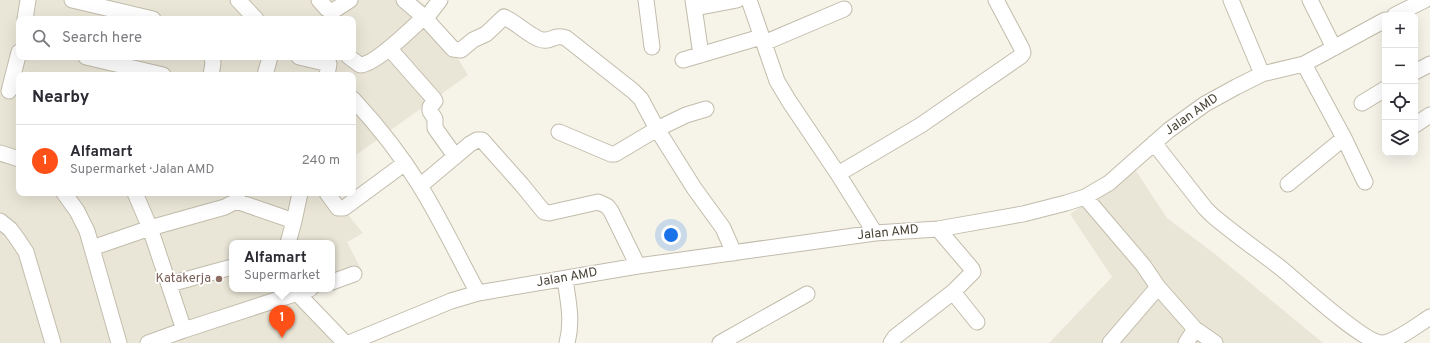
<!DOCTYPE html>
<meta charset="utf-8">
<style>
body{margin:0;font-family:Overpass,sans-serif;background:#f7f7f7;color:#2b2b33}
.controls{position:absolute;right:12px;top:12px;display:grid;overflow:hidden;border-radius:8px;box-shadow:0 4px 16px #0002}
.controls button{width:36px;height:36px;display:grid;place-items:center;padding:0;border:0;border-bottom:1px solid #e1e1e2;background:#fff;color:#2b2b33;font:20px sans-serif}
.you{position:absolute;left:671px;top:235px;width:14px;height:14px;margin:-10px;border:3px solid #fff;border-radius:50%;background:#1a73e8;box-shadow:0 0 0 6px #1a73e833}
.badge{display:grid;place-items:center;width:26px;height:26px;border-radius:50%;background:#ff5017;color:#fff;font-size:13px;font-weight:700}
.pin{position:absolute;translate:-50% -33px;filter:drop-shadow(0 1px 2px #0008)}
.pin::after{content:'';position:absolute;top:21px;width:14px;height:12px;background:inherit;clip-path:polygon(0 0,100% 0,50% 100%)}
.popup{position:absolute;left:229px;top:240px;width:106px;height:52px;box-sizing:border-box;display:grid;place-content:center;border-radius:8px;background:#fff;filter:drop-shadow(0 1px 3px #0005);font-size:13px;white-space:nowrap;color:#7c7c81}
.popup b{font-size:15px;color:#2b2b33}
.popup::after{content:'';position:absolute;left:50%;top:100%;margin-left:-8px;border:8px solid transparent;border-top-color:#fff}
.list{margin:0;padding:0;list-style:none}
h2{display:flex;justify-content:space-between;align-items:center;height:52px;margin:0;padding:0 16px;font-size:17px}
h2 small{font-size:13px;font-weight:400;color:#7c7c81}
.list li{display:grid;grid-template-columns:26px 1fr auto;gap:12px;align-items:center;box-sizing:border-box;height:72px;padding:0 16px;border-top:1px solid #e1e1e2}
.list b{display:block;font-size:15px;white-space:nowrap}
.list p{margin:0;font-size:13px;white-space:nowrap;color:#7c7c81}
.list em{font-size:13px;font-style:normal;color:#7c7c81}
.icon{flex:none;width:22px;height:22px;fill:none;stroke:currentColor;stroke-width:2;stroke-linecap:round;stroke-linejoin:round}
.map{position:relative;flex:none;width:1430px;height:343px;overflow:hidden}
.search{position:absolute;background:#fff;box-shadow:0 4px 16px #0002;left:16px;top:16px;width:340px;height:44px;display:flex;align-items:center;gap:10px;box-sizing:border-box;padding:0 14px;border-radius:8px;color:#7c7c81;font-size:15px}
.panel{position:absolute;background:#fff;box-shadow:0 4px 16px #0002;left:16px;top:72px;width:340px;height:124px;border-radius:8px}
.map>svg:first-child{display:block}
.residential{fill:#eae6d7;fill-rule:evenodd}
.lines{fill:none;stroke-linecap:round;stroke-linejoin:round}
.minor-casing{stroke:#c2bcab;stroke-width:17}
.minor{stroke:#fff;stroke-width:15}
.education-dot{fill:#8d6e63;stroke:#fff;stroke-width:1.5}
.labels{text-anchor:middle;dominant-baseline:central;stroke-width:3.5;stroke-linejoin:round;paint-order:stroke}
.street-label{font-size:13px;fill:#4a4437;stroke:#fff}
.education-label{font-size:13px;fill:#785e54;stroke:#fff;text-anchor:end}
</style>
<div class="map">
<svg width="1430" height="343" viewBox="0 0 1430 343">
<rect width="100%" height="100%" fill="#f6f3e9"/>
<!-- residential -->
<path class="residential" d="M0,0H418L424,4L468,75L353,157V75H19V193H330L363,233L347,242L362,271L332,286V243H232V289H327L297,305L329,335L333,343H0ZM19,19H353V57H19Z
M1136,171L1167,218L1215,254L1323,343H1049L1112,277L1070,214Z"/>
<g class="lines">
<defs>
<path id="minor" d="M72,0L153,19
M238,0L256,19
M319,0L327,9L333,11L350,0
M440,0L430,13L424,17L453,49L461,50L473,40L486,34L504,17C517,23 527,34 539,39C551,44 553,33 566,38L633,91L641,99L657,129L694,188L723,228L734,253
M646,0L652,47
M693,0L701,55
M749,0L777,81L789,101L838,174L875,233
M1231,0L1262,74
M1310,0L1334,48
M695,8L737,0
M1395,15L1425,0
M25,19L28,0
M764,43L844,9
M389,48L434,99L435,101L430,107V111L435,119V128L455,156
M86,57L163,75
M299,57L329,64L327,75
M349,57L360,65C375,65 412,28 424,17L404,0
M683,60L761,37
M1304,64L1344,138L1365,182
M1415,72L1430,64
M211,75L213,63L212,57
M265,75L270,57
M9,91L19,52
M353,99C378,126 401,155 420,186C441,220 459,258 478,293
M1362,103L1385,89
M1415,125L1430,115
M559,132L611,154H615L657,129L686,115L706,109
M1154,143L1205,208L1212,215C1234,234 1259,251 1282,269C1299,283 1364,343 1382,343C1394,343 1419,324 1430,317
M0,153L19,159
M838,174L921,125L1021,56L1023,53L1022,49L996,0
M1288,184L1344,138
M420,186L470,144L477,140H482L522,185L544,212L549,213L598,202L607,206L611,211L638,266
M64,193L77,211L87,231L119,343
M135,193L150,228L184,330L310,289
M327,193L338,208H344L405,163
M1085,197L1143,265L1158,287L1195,329L1215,343
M236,201L294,221L288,243
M0,221L10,229L16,237L26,252L53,343
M294,221L300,193
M92,248L150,228L225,207L236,201L238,193
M565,279C568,301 573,320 567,343
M332,282L354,274
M170,284L232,267
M296,289L297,293L345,343
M953,292L977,322
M148,343L184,330
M349,343L451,301L478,293L638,266L875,233L938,229L1023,214L1066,203L1085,197L1109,183L1169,130L1205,104L1236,87L1262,74L1304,64L1385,20
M720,343L807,294
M891,343L895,337L953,292L973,272L972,269L938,229
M1110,343L1158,287
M1186,343L1195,329"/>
</defs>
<!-- minor casing -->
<use href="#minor" class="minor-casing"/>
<!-- minor -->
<use href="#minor" class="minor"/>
</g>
<!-- markers -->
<circle class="education-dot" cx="219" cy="279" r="4"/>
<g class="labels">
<!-- street labels -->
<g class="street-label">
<text transform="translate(1192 115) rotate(-35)">Jalan AMD</text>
<text transform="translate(888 233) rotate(-6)">Jalan AMD</text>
<text transform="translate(567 278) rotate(-10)">Jalan AMD</text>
</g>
<!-- education labels -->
<g class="education-label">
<text x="211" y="279">Katakerja</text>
</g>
</g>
</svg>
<div class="controls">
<button>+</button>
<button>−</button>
<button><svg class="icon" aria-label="locate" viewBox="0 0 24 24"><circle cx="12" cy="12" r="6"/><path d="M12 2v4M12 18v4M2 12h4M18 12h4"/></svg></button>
<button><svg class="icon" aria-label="layers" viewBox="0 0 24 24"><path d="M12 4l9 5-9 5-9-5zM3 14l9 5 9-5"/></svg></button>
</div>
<div class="you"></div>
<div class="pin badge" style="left:282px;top:338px">1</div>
<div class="popup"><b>Alfamart</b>Supermarket</div>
<div class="search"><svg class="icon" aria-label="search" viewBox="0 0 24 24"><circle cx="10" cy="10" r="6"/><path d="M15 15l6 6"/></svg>Search here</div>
<section class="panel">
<h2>Nearby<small></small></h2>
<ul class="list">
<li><span class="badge">1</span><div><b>Alfamart</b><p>Supermarket · Jalan AMD</p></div><em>240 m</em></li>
</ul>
</section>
</div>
